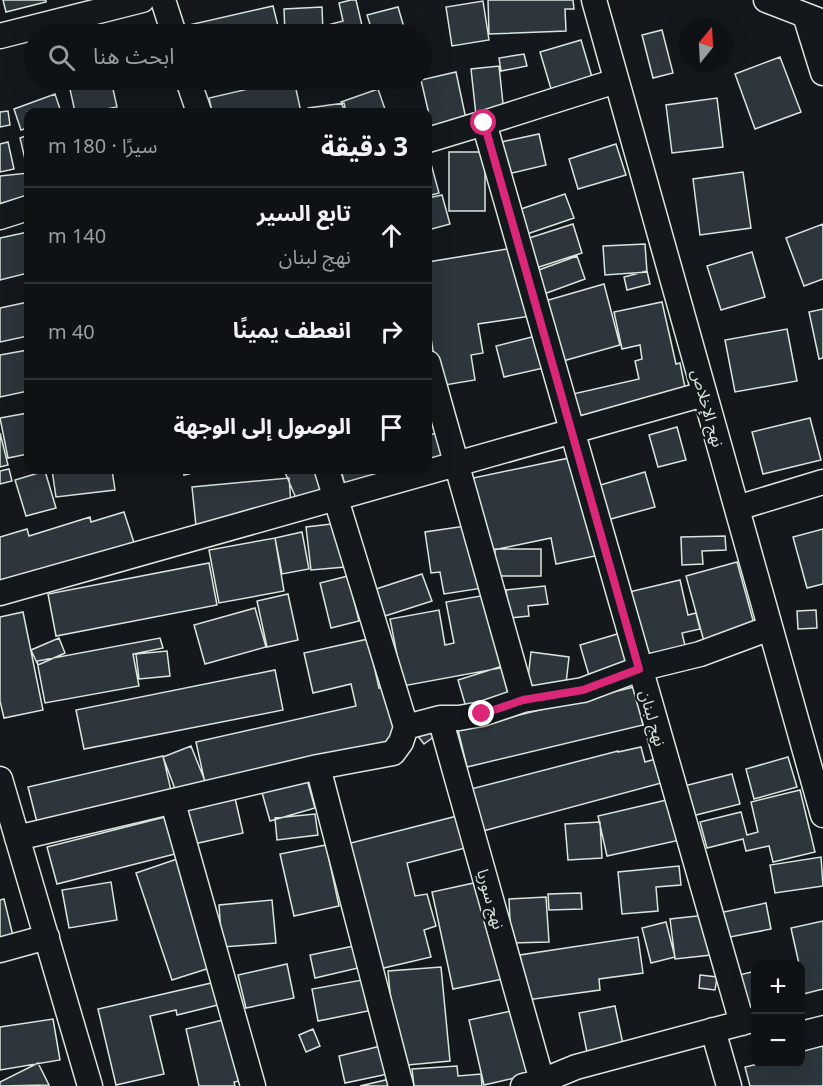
<!DOCTYPE html>
<html lang="ar">
<meta charset="utf-8">
<style>
body{margin:0;font-family:"Noto Sans","Noto Sans Arabic",sans-serif;background:#181b1e;color:#f1f3f6;direction:rtl}
.controls{position:absolute;right:18px;bottom:18px;display:grid;overflow:hidden;border-radius:12px;box-shadow:0 6px 24px #0002}
.controls button{width:54px;height:54px;display:grid;place-items:center;padding:0;border:0;border-bottom:2px solid #2f3234;background:#0f1215;color:#f1f3f6;font:30px sans-serif}
.compass{position:absolute;left:679px;top:18px;width:54px;height:54px;border-radius:50%;background:#0f1215;box-shadow:0 6px 24px #0002;rotate:18deg}
.stop{position:absolute;width:18px;height:18px;margin:-14px;border:4px solid #db2777;border-radius:50%;background:#fff}
.stop.end{background:#db2777;border-color:#fff;box-shadow:0 2px 6px #0008}
.list{margin:0;padding:0;list-style:none}
h2{display:flex;justify-content:space-between;align-items:center;height:78px;margin:0;padding:0 24px;font-size:26px}
h2 small{font-size:20px;font-weight:400;color:#9b9ea0}
.list li{display:grid;grid-template-columns:39px 1fr auto;gap:18px;align-items:center;box-sizing:border-box;height:96px;padding:0 24px;border-top:2px solid #2f3234}
.list b{display:block;font-size:22px;white-space:nowrap}
.list p{margin:0;font-size:20px;white-space:nowrap;color:#9b9ea0}
.list em{font-size:20px;font-style:normal;color:#9b9ea0}
.icon{flex:none;width:33px;height:33px;fill:none;stroke:currentColor;stroke-width:2;stroke-linecap:round;stroke-linejoin:round}
.map{position:relative;flex:none;width:823px;height:1086px;overflow:hidden;direction:ltr}
.search{position:absolute;background:#0f1215;box-shadow:0 6px 24px #0002;left:24px;top:24px;width:408px;height:66px;display:flex;align-items:center;gap:15px;box-sizing:border-box;padding:0 21px;border-radius:33px;color:#9b9ea0;font-size:22px}
.panel{position:absolute;background:#0f1215;box-shadow:0 6px 24px #0002;left:24px;top:108px;width:408px;height:366px;border-radius:12px;direction:rtl}
.map>svg:first-child{display:block}
.building{fill:#2c363c;stroke:#d8e6dc;stroke-width:1.5}
.lines{fill:none;stroke-linecap:round;stroke-linejoin:round}
.street-casing{stroke:#d8e6dc;stroke-width:27}
.street{stroke:#14181c;stroke-width:24}
.route{stroke:#db2777;stroke-width:8}
.labels{text-anchor:middle;dominant-baseline:central;stroke-width:4.5;stroke-linejoin:round;paint-order:stroke}
.street-label{font-size:16px;fill:#d8e6dc;stroke:#14181c}
</style>
<div class="map">
<svg width="823" height="1086" viewBox="0 0 823 1086">
<rect width="100%" height="100%" fill="#14181c"/>
<!-- building -->
<path class="building" d="M3,0H46V2L6,12Z
M351,0H356L364,34H326L324,26L343,21L339,3Z
M488,0H573L574,9H565L566,31L489,34Z
M483,1L489,40L452,46L446,7Z
M273,6L280,34H191L189,25Z
M322,7L323,34H285L284,9Z
M398,7L406,34H373L367,15Z
M662,30L673,73L653,78L642,35Z
M581,40L592,77L551,89L540,52Z
M524,54L527,66L501,71L499,58Z
M780,57L801,112L755,129L735,74Z
M499,66L504,113L476,115L471,69Z
M456,72L466,119L432,127L421,80Z
M68,80H111L117,107L90,112H75Z
M287,80H326V85L287,87Z
M288,80H294L301,112H212L209,98Z
M378,89L386,112H345L341,102Z
M55,94L61,112H28V128L21,130L14,109Z
M717,98L723,147L672,153L666,105Z
M344,103L346,112H308V108Z
M8,111L10,125L0,127V112Z
M539,134L546,165L508,174L501,142Z
M28,135V168H27L20,138Z
M8,142L14,169L0,172V144Z
M616,144L626,175L578,189L569,159Z
M449,152H485V211H449Z
M428,160H430L439,193L428,196Z
M743,172L751,228L700,235L693,179Z
M28,173V203L0,207V176Z
M565,194L574,218L527,234L518,210Z
M442,195L450,224L428,230V198Z
M573,224L582,253L536,268L526,239Z
M823,224V279L804,286L786,238Z
M28,232V273L0,280V238Z
M645,244L647,272L605,275L603,246Z
M513,248L531,316L478,324L483,353L471,355L475,380L439,386L428,320V262Z
M752,252L765,297L721,310L707,266Z
M577,256L585,279L544,294L536,271Z
M647,271L650,284L627,290L624,277Z
M604,284L620,345L563,361L545,301Z
M28,302V336L0,342V308Z
M662,302L676,364L680,363L687,397L581,431L573,394L639,379L635,361L642,359L640,345L622,349L614,312Z
M823,309V358L819,359L809,312Z
M787,329L797,381L735,392L725,340Z
M540,335L548,367L504,377L496,346Z
M28,350V391L0,397V355Z
M428,385L440,425L428,428Z
M28,413V454L8,458L0,418Z
M810,418L821,460L763,474L752,432Z
M677,427L686,460L658,467L649,435Z
M442,432L450,466L346,489L341,470H428V435Z
M0,433L8,465L0,467Z
M574,457L595,556L556,564L551,538L489,551L473,478Z
M9,469L12,481L0,484V471Z
M52,470H112L115,490L56,497Z
M182,470H204L184,475Z
M284,470H320L331,498L301,510Z
M45,471L56,508L26,516L15,480Z
M645,472L655,507L607,520L597,486Z
M289,478L292,516L196,526L192,487Z
M124,512L137,552L0,594V537L27,529L29,536L90,517L91,522Z
M340,523L345,567L311,570L306,527Z
M472,525L483,588L444,594L440,572L431,573L425,532Z
M823,529V584L807,588L793,537Z
M302,532L309,569L282,574L275,538Z
M725,536L726,550L702,551L703,564L682,565L681,537Z
M275,538L284,591L219,603L209,550Z
M495,549H541V576H495Z
M737,562L756,631L705,645L686,576Z
M209,563L217,605L56,636L48,594Z
M422,574L432,601L385,616L376,589Z
M348,576L359,621L331,628L320,583Z
M680,580L688,615L696,613L700,629L682,633L687,654L646,664L629,592Z
M545,586L548,604L528,606L529,616L510,618L506,590Z
M288,594L298,640L267,647L257,601Z
M492,594L506,667L403,686L390,619L439,610L445,645L454,643L446,602Z
M255,608L266,647L205,664L194,625Z
M816,610L817,628L798,629L797,611Z
M23,612L43,710L4,718L0,701V617Z
M624,632L634,666L590,679L580,645Z
M59,638L65,653L38,665L31,650Z
M160,638L163,648L133,654L139,686L45,703L37,661Z
M368,639L379,688L384,687L396,741L205,783L196,742L356,706L351,684L313,693L304,653Z
M167,651L170,676L139,679L136,654Z
M531,652L569,657L565,692L527,687Z
M506,665L517,700L468,714L458,680Z
M275,670L283,710L84,749L76,710Z
M634,687L643,725L467,767L458,730Z
M443,730L424,744L417,735Z
M191,746L207,786L178,797L163,757Z
M641,747L645,762L659,758L665,782L483,831L471,789L618,751V752Z
M163,756L173,799L39,830L28,787Z
M788,757L797,787L754,799L746,769Z
M732,774L740,804L692,816L684,786Z
M306,776L315,808L270,821L261,789Z
M800,790L815,852L773,862L769,846L746,851L743,839L707,848L700,822L741,812L747,835L758,832L751,802Z
M235,798L243,833L194,844L185,809Z
M671,799L680,840L607,856L598,816Z
M315,814L318,835L277,840L275,818Z
M461,815L469,847L407,863L415,896L427,894L436,926L424,930L431,957L375,970L343,845Z
M165,817L175,854L57,884L47,847Z
M600,822L602,858L568,860L565,824Z
M326,845L339,906L294,916L280,854Z
M821,857L823,886L775,893L770,865Z
M180,858L216,966L172,980L136,873Z
M679,866L681,885L656,887L658,911L622,914L618,872Z
M483,881L508,978L453,989L432,892Z
M111,882L117,920L69,928L62,890Z
M581,893L582,909L549,910L548,894Z
M546,897L549,942L511,943L509,899Z
M4,899L15,944L0,948V900Z
M272,900L276,943L222,947L219,905Z
M766,903L771,929L725,938L719,913Z
M706,915L711,955L675,959L670,919Z
M823,921V990L800,995V964H799L791,928Z
M666,922L675,957L651,963L642,928Z
M638,937L643,973L599,979L600,990L527,1000L520,955Z
M354,946L358,968L315,978L310,955Z
M287,964L294,998L246,1008L238,975Z
M441,967L450,1061L397,1066L388,971Z
M756,971V1004L746,1007L739,975Z
M700,975L717,977L715,990L699,988Z
M362,980L368,1011L318,1021L312,989Z
M220,981L226,1003L177,1015L176,1010L150,1016L164,1074L116,1085L98,1009Z
M615,1006L624,1049L588,1057L579,1013Z
M520,1009L536,1073L484,1085L469,1020Z
M231,1018L248,1079L234,1082L235,1086H199L186,1029Z
M53,1019L60,1060L0,1070V1027Z
M313,1029L320,1046L306,1052L299,1035Z
M381,1046L388,1074L345,1083L339,1056Z
M823,1046V1086H750L745,1067L758,1064H800V1052Z
M38,1063L49,1085L0,1086V1082Z
M457,1066L458,1076L481,1074L482,1086H414L412,1069Z
M394,1078L396,1086H360Z"/>
<g class="lines">
<defs>
<path id="street" d="M163,0L174,34
M594,0L823,815
M766,0L823,22
M805,15L823,73
M0,36L142,0
M188,80L199,112
M484,123L616,81
M428,140L484,123C568,424 654,724 742,1023
M0,217L28,208
M428,363L523,700
M327,470L406,727
M737,508L823,482
M0,593L704,394
M440,718L542,1081
M318,767L401,1086
M0,779L90,1086
M173,803L253,1086
M17,838L318,767L393,753L401,742L406,727L440,718H459L482,714L523,700L583,690L639,669L700,654L770,628
M0,950L47,937
M800,1008L823,1002
M713,1030L729,1086
M523,1086L542,1081L576,1067L756,1019"/>
</defs>
<!-- street casing -->
<use href="#street" class="street-casing"/>
<!-- street -->
<use href="#street" class="street"/>
</g>
<g class="lines">
<!-- route -->
<path class="route" d="M482,714L523,700L583,690L639,669L484,123"/>
</g>
<g class="labels">
<!-- street labels -->
<g class="street-label">
<text transform="translate(708 408) rotate(74)">نهج الإخلاص</text>
<text transform="translate(653 718) rotate(74)">نهج لبنان</text>
<text transform="translate(491 899) rotate(74)">نهج سوريا</text>
</g>
</g>
</svg>
<div class="controls">
<button>+</button>
<button>−</button>
</div>
<svg class="compass" viewBox="-18 -18 36 36"><path d="M0-13l5 13h-10z" fill="#e53935"/><path d="M0 13l5-13h-10z" fill="#9b9ea0"/></svg>
<div class="stop" style="left:484px;top:123px"></div>
<div class="stop end" style="left:482px;top:714px"></div>
<div class="search"><svg class="icon" aria-label="search" viewBox="0 0 24 24"><circle cx="10" cy="10" r="6"/><path d="M15 15l6 6"/></svg>ابحث هنا</div>
<section class="panel">
<h2>3 دقيقة<small>سيرًا · 180 m</small></h2>
<ul class="list">
<li><svg class="icon" aria-label="ahead" viewBox="0 0 24 24"><path d="M12 20V5M6 11l6-6 6 6"/></svg><div><b>تابع السير</b><p>نهج لبنان</p></div><em>140 m</em></li>
<li><svg class="icon" aria-label="right" viewBox="0 0 24 24"><path d="M7 20v-9h11M14 6l5 5-5 5"/></svg><div><b>انعطف يمينًا</b></div><em>40 m</em></li>
<li><svg class="icon" aria-label="arrive" viewBox="0 0 24 24"><path d="M6 21V4h12l-3 4 3 4H6"/></svg><div><b>الوصول إلى الوجهة</b></div></li>
</ul>
</section>
</div>
